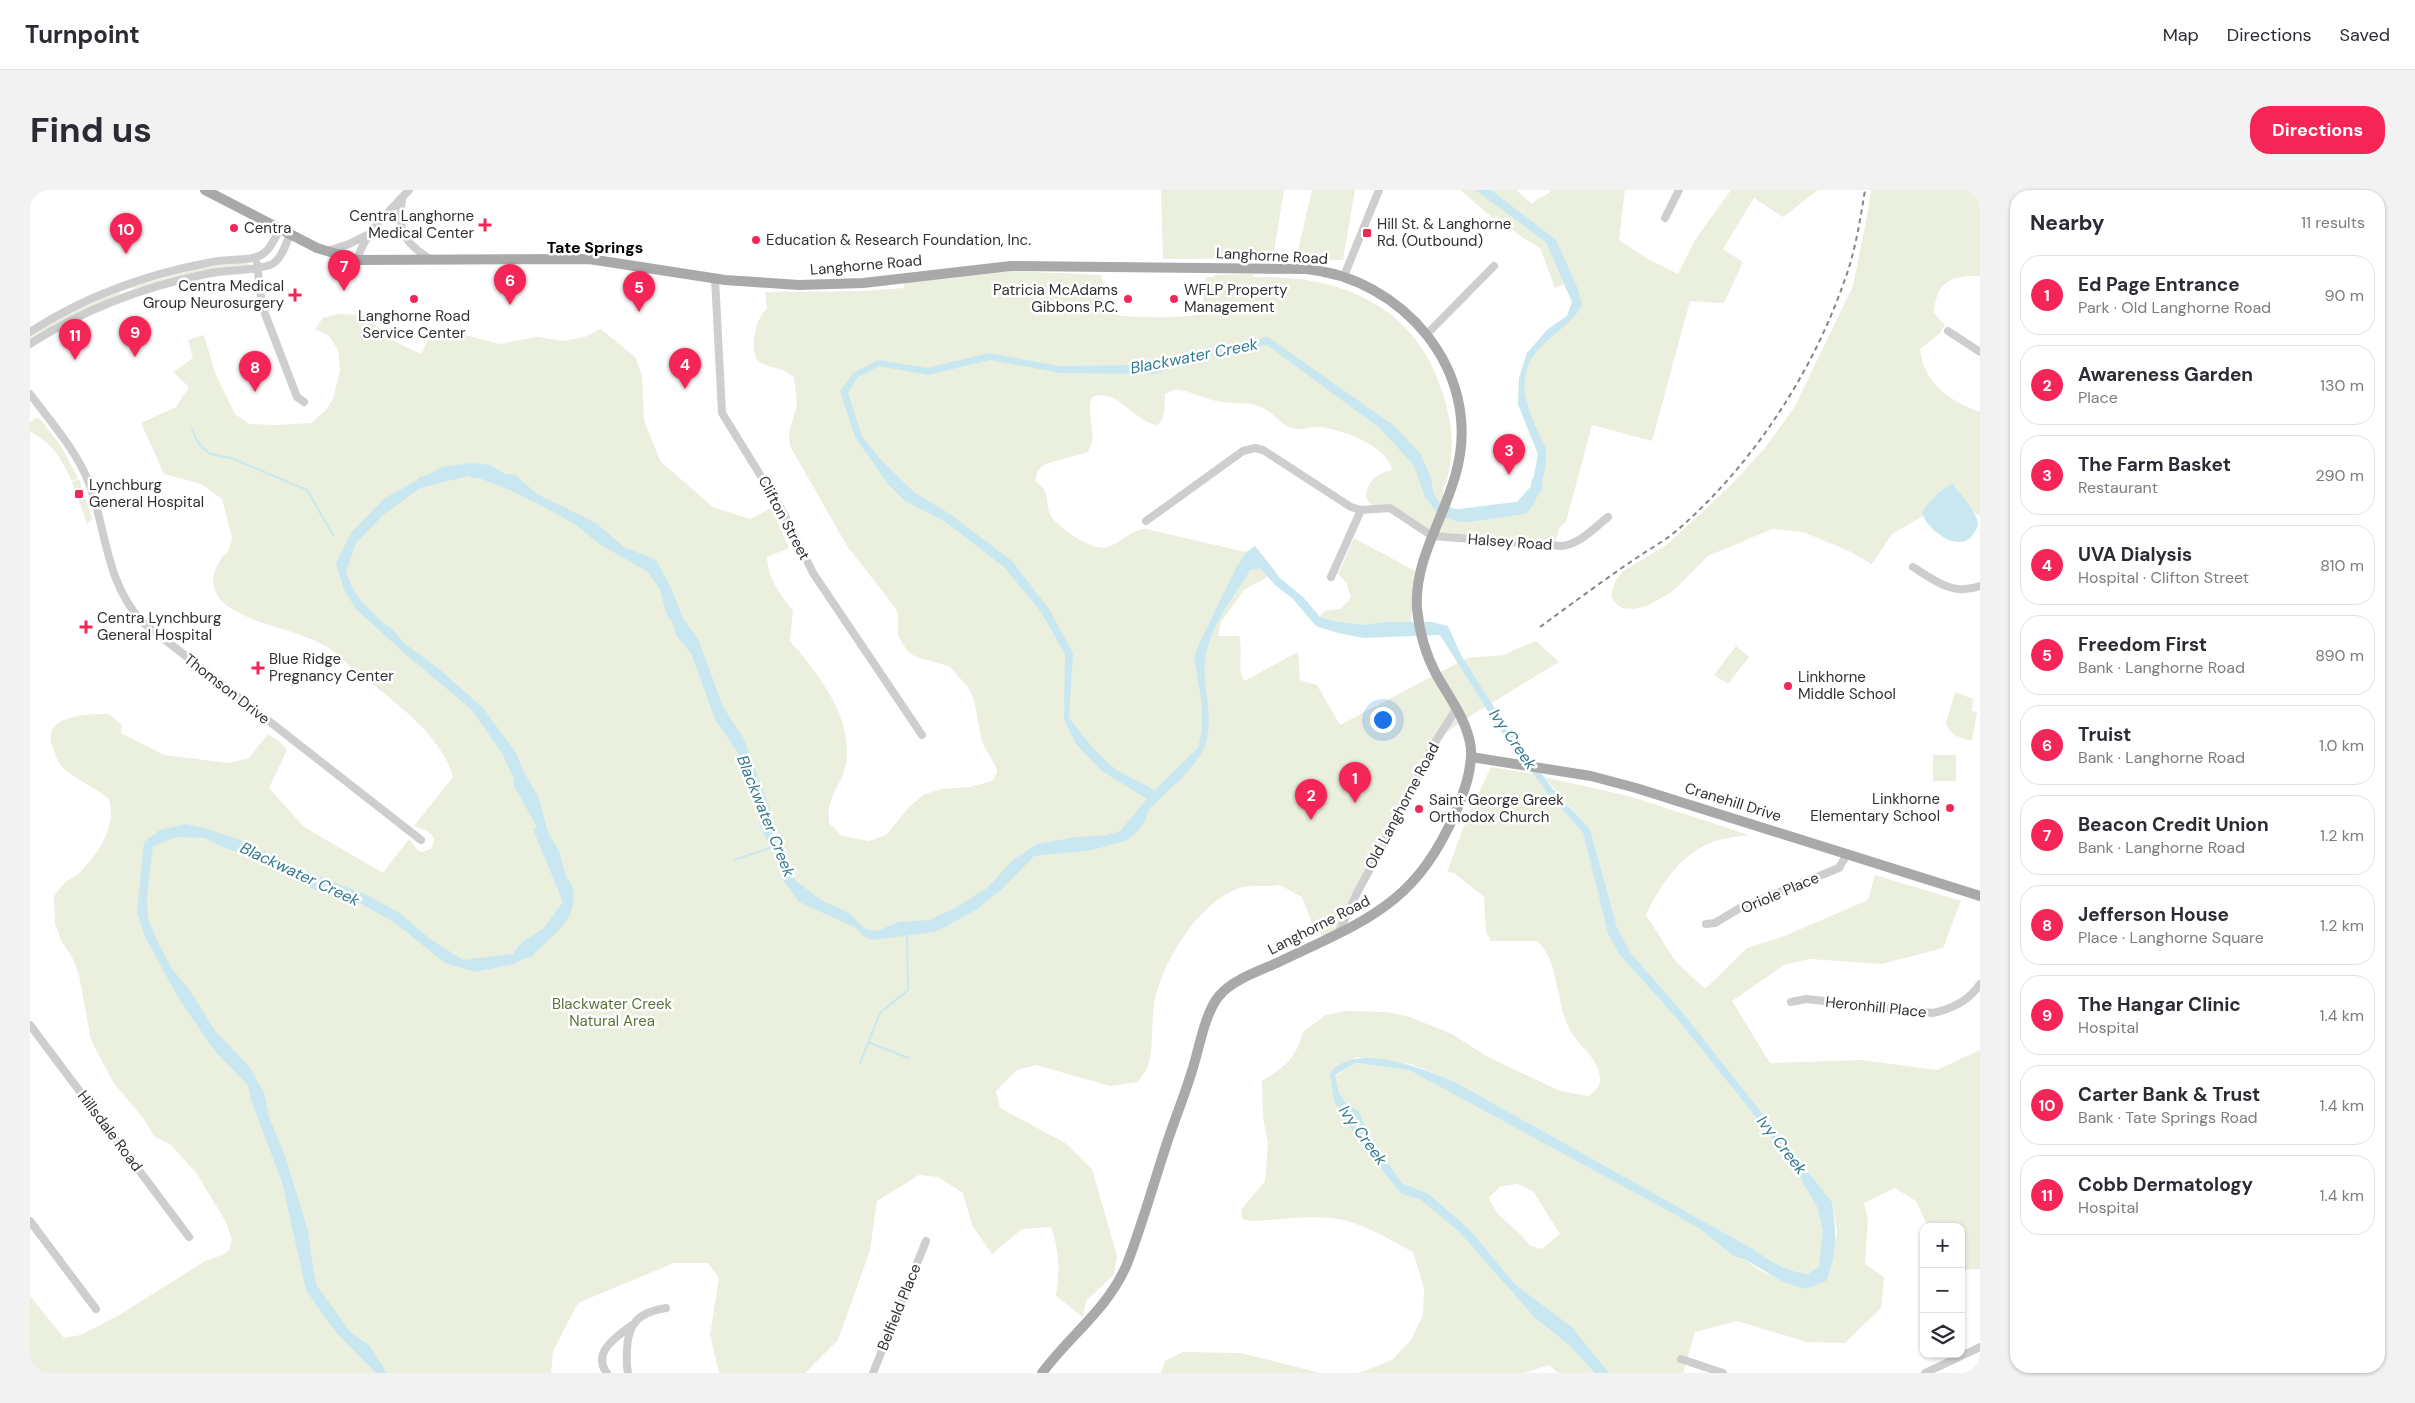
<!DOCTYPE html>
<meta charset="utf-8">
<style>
body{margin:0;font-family:"DM Sans",sans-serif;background:#f2f2f3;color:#2b2b33}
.controls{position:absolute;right:15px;bottom:15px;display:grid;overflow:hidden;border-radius:10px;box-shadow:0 1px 4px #0004}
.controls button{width:45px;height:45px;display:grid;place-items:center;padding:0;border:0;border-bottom:1px solid #e1e1e2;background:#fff;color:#2b2b33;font:25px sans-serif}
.you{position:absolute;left:1352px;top:529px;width:18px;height:18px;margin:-12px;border:4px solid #fff;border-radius:50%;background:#1a73e8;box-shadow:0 0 0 8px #1a73e833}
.badge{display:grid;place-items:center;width:32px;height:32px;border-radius:50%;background:#f62557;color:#fff;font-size:16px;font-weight:700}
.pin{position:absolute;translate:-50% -41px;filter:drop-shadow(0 1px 2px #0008)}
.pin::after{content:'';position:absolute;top:26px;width:18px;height:15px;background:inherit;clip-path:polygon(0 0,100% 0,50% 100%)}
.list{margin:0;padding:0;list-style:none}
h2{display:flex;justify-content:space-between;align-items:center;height:65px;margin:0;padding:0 20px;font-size:21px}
h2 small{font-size:16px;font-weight:400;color:#7c7c81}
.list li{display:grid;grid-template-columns:32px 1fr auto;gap:15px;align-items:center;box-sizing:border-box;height:80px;margin:0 10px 10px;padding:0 10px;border:1px solid #e1e1e2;border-radius:20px}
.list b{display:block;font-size:19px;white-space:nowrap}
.list p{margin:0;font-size:16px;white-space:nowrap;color:#7c7c81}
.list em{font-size:16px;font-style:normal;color:#7c7c81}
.icon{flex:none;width:28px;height:28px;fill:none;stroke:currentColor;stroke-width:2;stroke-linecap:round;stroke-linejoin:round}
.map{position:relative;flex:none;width:1950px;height:1183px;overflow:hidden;border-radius:20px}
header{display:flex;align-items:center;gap:30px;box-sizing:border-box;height:70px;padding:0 25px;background:#fff;border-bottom:1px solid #e1e1e2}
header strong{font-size:24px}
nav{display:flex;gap:28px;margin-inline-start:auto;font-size:18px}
.intro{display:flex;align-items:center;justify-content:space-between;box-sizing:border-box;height:120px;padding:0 30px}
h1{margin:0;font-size:35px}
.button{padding:12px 22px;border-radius:20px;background:#f62557;color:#fff;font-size:18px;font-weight:700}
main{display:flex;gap:30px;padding:0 30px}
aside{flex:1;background:#fff;border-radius:20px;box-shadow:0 1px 4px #0004}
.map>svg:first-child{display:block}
.green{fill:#eaefde;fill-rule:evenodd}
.water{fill:#c9e7f0}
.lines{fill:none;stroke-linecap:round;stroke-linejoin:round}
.stream{stroke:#c9e7f0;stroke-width:2}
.river{stroke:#c9e7f0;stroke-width:11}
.minor{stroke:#cecece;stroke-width:8}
.major{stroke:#a9a9a9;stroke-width:10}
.rail{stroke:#868686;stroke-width:2;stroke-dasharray:5 4;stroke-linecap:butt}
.poi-dot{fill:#f62557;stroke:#fff;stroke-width:2}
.labels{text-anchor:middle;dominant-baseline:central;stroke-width:5;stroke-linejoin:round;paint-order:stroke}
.poi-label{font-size:15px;fill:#313131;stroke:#fff;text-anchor:start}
.street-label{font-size:15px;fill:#313131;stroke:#fff}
.park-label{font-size:15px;fill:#5d7239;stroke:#fff}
.neighbourhood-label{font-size:16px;font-weight:bold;fill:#000;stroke:#fff}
.water-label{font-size:16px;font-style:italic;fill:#327a8e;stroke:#fff}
</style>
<header>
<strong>Turnpoint</strong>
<nav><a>Map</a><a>Directions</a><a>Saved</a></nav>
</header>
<div class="intro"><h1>Find us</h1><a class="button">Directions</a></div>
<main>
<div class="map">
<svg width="1950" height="1183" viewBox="0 0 1950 1183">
<rect width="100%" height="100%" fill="#fff"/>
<!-- green -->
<path class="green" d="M1131,0H1254L1243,68L1133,69Z
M1282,0H1325L1313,70L1266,69Z
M1430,0H1486L1502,14C1508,7 1516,7 1522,0H1595L1589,50L1618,69L1648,84L1665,50L1701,0H1788L1753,27L1724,8L1693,59L1713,72L1694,113L1660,111L1622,251L1562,235L1536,332L1530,337L1524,355L1402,346L1361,318L1341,315L1336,307C1337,291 1346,284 1362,280C1357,255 1310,238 1287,237C1276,237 1274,241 1261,238C1249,234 1240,218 1226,215C1216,212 1203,214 1192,212C1176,210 1161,201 1145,199L1135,204C1134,214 1137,229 1127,235C1104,232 1088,197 1062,207C1055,225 1069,243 1058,262L1015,274C1009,279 1005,283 1006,291C1008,294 1012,296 1014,299C1019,307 1016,318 1021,326C1029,338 1062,362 1077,357C1092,353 1100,340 1116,339L1216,362L1225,356L1246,382L1214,400L1191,432L1188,446H1209C1214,461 1206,477 1214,491L1268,462L1270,490L1287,495L1310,535L1437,468L1473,465L1506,451L1529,472L1432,531L1406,550L1308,744L1295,750L1290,742L1286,743L1272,707L1250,695C1236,698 1223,693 1209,698C1169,712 1130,774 1124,815C1121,834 1124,857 1118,876C1116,881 1111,887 1108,892L1080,896L1006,875L987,880L966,901L970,918L1035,953L1062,979L1087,1066L1084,1084L1056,1111L1053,1127L1026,1106C1030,1078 1030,1063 1021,1037L992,1039L962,1064L942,1035L933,1003L908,987L889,985L847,1011L840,1060L808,1150L775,1183H689L680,1145L689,1088L678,1073H644L548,1113L523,1161L521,1183H0V1106L34,1148L51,1145L91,1124L175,1071L192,1065L199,1060L202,1050L196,1032L167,984L141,955L124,946L114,929L83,892L61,850L49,785L42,767L32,752L25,734L24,706C28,701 32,695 37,691C41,688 46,686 50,682C69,663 87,636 79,609C65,597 48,591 34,579C27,572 25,563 22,555C12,524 60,524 79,524L92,535L91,543L134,565L199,573L219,568L238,544L249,551L257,560L239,598L274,637L353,683L379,649L388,661L393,662L402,658L404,649C399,639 394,640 384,636L423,587C409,535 339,496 302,460C271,439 230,438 199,417C187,410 179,393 185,381C188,374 191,366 198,362L202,347L192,309L171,294L134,284L111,233L146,217L159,197L143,182L163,168L158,150L174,145L185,183L205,224L219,234L246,235L281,233L295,221L303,209L310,180L308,160L299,146L285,139L293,128L308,124L334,125L364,151L391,164L397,152L396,141L431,144L469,154L507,147L534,151L555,147L571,139L605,167L612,185L614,231L631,272L683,317L720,329L741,318L759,358L737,367C738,389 750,404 763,421L760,451C789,485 826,530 815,578C812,591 803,601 800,614C798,619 799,627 799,633L812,646L839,651L856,645L880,616L895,604L912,599L940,597L962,591L967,583V579L952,552L944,510L938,497L919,476L886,467L878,462L868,446V423L864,416L817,356L760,256L759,242L767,215L764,187C754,178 743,179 731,173C720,168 724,141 728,132C730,127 733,123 737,118L735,102L834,101L874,98V93L983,81L1071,85L1074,94L1073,117C1076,120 1078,123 1082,124C1096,128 1161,129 1173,123L1174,96L1176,87H1184V85L1223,84V87C1308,85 1384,113 1412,201C1423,236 1425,259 1416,294L1413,296V308L1424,320L1442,322L1490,317L1501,304L1508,264L1488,214L1489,188L1497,163L1517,140L1537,126L1542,112L1534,94L1525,98L1510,58L1490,46L1466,26L1464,29Z
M1841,0H1950V86C1920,85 1906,92 1904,123L1915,135L1910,143L1890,159C1893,192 1920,212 1950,222V326L1942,321L1924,295C1914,296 1892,315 1893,326L1862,344L1842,374L1819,361L1773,342L1742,339L1678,366L1643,401L1619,415L1605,419L1592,418L1585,413L1581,405L1585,392L1593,381L1638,354L1700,296L1734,259L1764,218L1823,96L1838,21Z
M215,72L221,75L165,83L103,99L102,97L165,79Z
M89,101L90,104L34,130L0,151V147L32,127Z
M6,228L10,229L31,256L48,288L42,291C31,269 23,253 0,242V232Z
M49,289L62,329L57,334L48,308L51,307L49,302H46L42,292Z
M1324,348L1385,381L1381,432C1365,432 1348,435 1333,435C1318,435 1304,431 1289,427L1295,421L1310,419L1321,408L1316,392L1308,384Z
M1706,456L1719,467L1698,494L1684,485Z
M1925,502L1943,509L1942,521L1947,522L1942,551C1930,547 1921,547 1916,533Z
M1903,565H1926V591H1903Z
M1461,577L1503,584L1553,643L1578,744L1589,764L1648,830L1760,970L1788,1019L1793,1041L1791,1065L1789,1076L1778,1084C1757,1081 1741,1072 1723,1059L1427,893L1381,874L1326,867L1300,883L1313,926L1328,950L1371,1004L1390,1008L1429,1042L1505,1128L1539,1155L1565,1183H1528L1519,1175L1494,1183H1329L1362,1170L1381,1150L1393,1125L1394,1098L1383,1062C1361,1050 1338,1036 1313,1030C1284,1024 1250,1030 1221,1031L1212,1029L1211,1020L1235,991L1238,955L1233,927L1232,891C1256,876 1265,870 1273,842L1296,825L1316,821L1357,822L1377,826L1422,844L1458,867L1530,901L1559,906C1564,902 1569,898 1570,891C1571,868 1547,856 1539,838C1525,811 1530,773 1507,751H1461L1456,742L1454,707L1424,683L1417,682L1438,625Z
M1514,587L1602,607L1719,645C1706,647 1692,648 1680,653C1650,665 1629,697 1616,725L1646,772L1675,799L1717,758L1752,747L1838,710L1845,685L1931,711L1913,758L1852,774L1780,769L1754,775L1702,811L1740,873L1831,870L1907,880L1950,860V1079L1931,1080V1037H1898L1886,1011L1865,998L1834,1013L1838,1029L1835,1074L1854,1087L1851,1118L1815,1153L1777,1152L1707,1131L1665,1142L1653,1183H1579L1542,1137L1486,1095L1439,1039L1399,1004L1372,993L1337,941L1329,921L1317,914L1309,903L1305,886L1325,873L1379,880L1642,1023L1670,1039L1703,1066L1715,1070L1733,1082L1776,1099L1785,1095L1800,1083L1807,1041L1802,1012L1654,824L1600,762L1587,737L1560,639ZM1487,994L1503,1001L1530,1044L1512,1059L1500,1056C1487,1036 1467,1031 1459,1007L1471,996Z
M1153,1162L1211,1163L1290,1183H1131L1135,1171Z"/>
<!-- water -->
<path class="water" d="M1445,0H1461L1526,50L1548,99L1552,115C1537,144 1500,151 1495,188C1492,208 1503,229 1510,247C1512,251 1516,256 1516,261C1518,276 1508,316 1495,324L1438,332L1426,331L1410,326L1395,307L1384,276L1351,239L1237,155L1182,164L1125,184L1030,183L960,170L898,185L849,176L828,187L818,203L832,246L850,269L885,303L920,324L982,371L1019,419L1043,463L1039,527C1052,545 1066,563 1083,577C1095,587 1112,591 1124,601L1168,558L1172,540V514L1164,468L1169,454L1207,376L1217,362L1225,356L1250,388L1273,407L1290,427L1308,432L1334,435L1357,432H1402L1418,436L1431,465L1472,530L1522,598L1560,639L1587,737L1600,762L1654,824L1802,1012C1806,1039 1808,1065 1796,1091L1776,1099L1753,1092L1716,1070L1703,1066L1670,1039L1642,1023L1379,880L1326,873L1305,885L1309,903L1317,914L1329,921L1337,941L1372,993L1399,1004L1439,1039L1486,1095L1542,1137L1579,1183H1565L1539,1155L1505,1128L1429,1042L1390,1009L1371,1004L1328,950L1313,926L1304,910L1300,883C1326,850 1396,880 1427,893L1723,1059C1741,1072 1756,1081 1778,1084L1789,1076L1793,1041L1788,1019L1760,970L1648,830L1589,764L1578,744L1553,643L1516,601L1468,537L1410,445L1334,448L1308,443L1286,436L1262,408L1245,395L1230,378L1220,380C1203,409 1179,436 1175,471C1172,502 1187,532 1172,562C1160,585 1135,601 1118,621L1116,629L1108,641L1095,651L1062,660L1004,666L973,698L946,720L905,742L842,750L832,745L826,738L769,712L753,690L746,667L730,636L725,609L712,569L685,529L661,463L646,445L643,433L636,423L630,399L617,381L569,354L546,335L518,319L480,300L428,280L412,282L353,325L326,353L316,382L321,395L331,411L351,431L363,440L374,453L408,478L453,518L486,563L494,582L509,608L518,642L529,661L536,687L542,695L544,711L540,725L530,739L501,767L494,768L484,774L445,782L415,773L365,733L330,713L294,703L269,693L260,683L250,678L193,657L175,648L147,647L123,656L117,707L118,729L126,748L142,779L159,799L186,842L219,876L234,903L239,927L255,966L278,1041L284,1084L287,1096L321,1143L339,1155L357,1183H346L304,1140L276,1100L252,992L221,910L218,895L184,860L148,807L115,747L107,722L114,652L130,640L156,634L177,639L214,651L267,678L337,705L371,724L400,749L433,770L483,764L491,753L514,738L533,712L503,639L507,637L484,596V589L473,565L442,520L373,462L326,419L314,400L306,373L321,343L355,308L412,277L441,273L460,275L475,284L485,285L507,304L566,333L594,357L626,370L641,398L653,428L669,451L693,517L714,549L741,622L751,659L766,691L791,710L819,723L835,739L847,741L869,732L900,730L927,717L957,698L983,670L1007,654L1047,647L1077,645L1090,641L1117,609L1072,581L1046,554L1034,529L1035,464L1011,422L974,377L914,331L875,311L858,294L825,247L810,201L823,183L848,170L897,178L959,163L1029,176L1125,175L1182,158L1238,147L1363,235L1390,263L1401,288L1403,302L1412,317L1459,323L1492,317L1500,308L1508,264L1488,214L1489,188L1497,163L1517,140L1537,126L1542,112L1516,52Z
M1923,294C1929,302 1947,323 1948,333C1948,338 1946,339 1944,343C1931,366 1897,340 1892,323C1896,313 1912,298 1923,294Z"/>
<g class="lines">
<!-- stream -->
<path class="stream" d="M162,240L169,254L180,264L201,268L277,300L303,345
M704,670L742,657
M838,852L878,868
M830,873L850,823L878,800L877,745"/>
<!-- river -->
<path class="river" d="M392,292L439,280L446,283
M1433,324L1490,317L1506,299L1507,292"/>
<!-- minor -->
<path class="minor" d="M372,9C367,40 374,53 400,69
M1635,28L1649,0
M297,61L319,54L337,45
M327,70C335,42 360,21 379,0
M227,74L232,116L267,207L274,212
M1314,86L1349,0
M685,88L692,223L753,322L783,383L892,545
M1918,141L1950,162
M0,142C54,107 114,85 177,73C193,69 211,71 226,67C239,64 244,49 250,39
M1397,144L1464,76
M0,154C54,119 113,97 176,84C196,79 220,82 240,75C251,71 256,54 260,44
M0,204C21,232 46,260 59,293C77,342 75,389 111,431L391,650
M1116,331L1213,261L1225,258L1233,260L1321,317L1331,320L1360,318L1402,346L1532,356C1550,354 1564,338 1578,327
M1883,377C1905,391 1923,406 1950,396
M1301,387L1331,320
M1676,734L1685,733L1710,718L1809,678L1817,664
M1308,744L1328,701L1379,607L1402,557L1427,518
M1761,812L1776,809L1903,823C1922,819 1939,811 1950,794
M0,835L159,1047
M0,1031L66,1119
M1651,1169L1693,1183
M577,1183C561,1163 587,1146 602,1135
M598,1183C596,1174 597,1168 597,1159C598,1132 610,1122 636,1118
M843,1183L896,1051
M1895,1183L1950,1157"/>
<!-- major -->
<path class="major" d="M175,0L287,58L327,70L559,69L695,90L769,95L833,93L981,76L1276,79C1372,88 1452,180 1427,279C1416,326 1384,368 1387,418C1389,441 1395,463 1406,484C1419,507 1438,531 1441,559C1442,580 1435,600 1427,619C1386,715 1337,730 1249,772C1230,781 1203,789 1189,806C1174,824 1169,861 1161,884C1153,910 1142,936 1134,962C1122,999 1111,1038 1097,1074C1078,1119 1040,1145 1012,1183
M1441,567L1561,586L1606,598L1950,706"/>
<!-- rail -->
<path class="rail" d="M1510,437C1540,415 1571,392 1602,371C1619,359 1637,350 1652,336C1724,272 1782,183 1814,92C1825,63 1830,31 1835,0"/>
</g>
<!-- markers -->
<g class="poi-dot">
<path d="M452.5 27.5h5v5h5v5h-5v5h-5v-5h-5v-5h5z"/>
<circle cx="204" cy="38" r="5"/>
<rect x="1332" y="38" width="10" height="10" rx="2.5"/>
<circle cx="726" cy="50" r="5"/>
<path d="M262.5 97.5h5v5h5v5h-5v5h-5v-5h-5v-5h5z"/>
<circle cx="384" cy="109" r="5"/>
<circle cx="1098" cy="109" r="5"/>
<circle cx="1144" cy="109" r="5"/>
<rect x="44" y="299" width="10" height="10" rx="2.5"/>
<path d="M53.5 429.5h5v5h5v5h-5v5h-5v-5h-5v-5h5z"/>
<path d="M225.5 470.5h5v5h5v5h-5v5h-5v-5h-5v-5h5z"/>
<circle cx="1758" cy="496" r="5"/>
<circle cx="1920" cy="618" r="5"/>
<circle cx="1389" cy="619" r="5"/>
</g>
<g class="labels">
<!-- poi labels -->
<g class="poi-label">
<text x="444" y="26" text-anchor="end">Centra Langhorne<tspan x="444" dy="17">Medical Center</tspan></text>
<text x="1347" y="34">Hill St. &amp; Langhorne<tspan x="1347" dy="17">Rd. (Outbound)</tspan></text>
<text x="214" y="38">Centra</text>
<text x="736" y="50">Education &amp; Research Foundation, Inc.</text>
<text x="254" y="96" text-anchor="end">Centra Medical<tspan x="254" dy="17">Group Neurosurgery</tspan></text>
<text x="1088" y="100" text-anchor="end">Patricia McAdams<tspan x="1088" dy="17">Gibbons P.C.</tspan></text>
<text x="1154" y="100">WFLP Property<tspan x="1154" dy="17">Management</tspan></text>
<text x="384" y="126" text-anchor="middle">Langhorne Road<tspan x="384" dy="17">Service Center</tspan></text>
<text x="59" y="295">Lynchburg<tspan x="59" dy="17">General Hospital</tspan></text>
<text x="67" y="428">Centra Lynchburg<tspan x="67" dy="17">General Hospital</tspan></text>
<text x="239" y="469">Blue Ridge<tspan x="239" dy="17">Pregnancy Center</tspan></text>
<text x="1768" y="487">Linkhorne<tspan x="1768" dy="17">Middle School</tspan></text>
<text x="1910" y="609" text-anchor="end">Linkhorne<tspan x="1910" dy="17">Elementary School</tspan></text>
<text x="1399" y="610">Saint George Greek<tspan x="1399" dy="17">Orthodox Church</tspan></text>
</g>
<!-- street labels -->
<g class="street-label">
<text transform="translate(1242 66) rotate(3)">Langhorne Road</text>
<text transform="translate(836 75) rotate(-5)">Langhorne Road</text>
<text transform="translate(754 328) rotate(62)">Clifton Street</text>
<text transform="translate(1480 352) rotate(4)">Halsey Road</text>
<text transform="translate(197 499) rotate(38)">Thomson Drive</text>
<text transform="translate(1703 612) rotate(17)">Cranehill Drive</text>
<text transform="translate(1372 616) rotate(-62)">Old Langhorne Road</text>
<text transform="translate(1750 703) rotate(-23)">Oriole Place</text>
<text transform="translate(1289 735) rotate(-27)">Langhorne Road</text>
<text transform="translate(1846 817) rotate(6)">Heronhill Place</text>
<text transform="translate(80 941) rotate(53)">Hillsdale Road</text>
<text transform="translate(869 1117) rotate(-68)">Belfield Place</text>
</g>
<!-- park labels -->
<g class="park-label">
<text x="582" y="814">Blackwater Creek<tspan x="582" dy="17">Natural Area</tspan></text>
</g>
<!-- neighbourhood labels -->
<g class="neighbourhood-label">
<text x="565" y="57">Tate Springs</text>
</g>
<!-- water labels -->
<g class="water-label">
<text transform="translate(1164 166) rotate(-11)">Blackwater Creek</text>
<text transform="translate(1483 549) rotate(55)">Ivy Creek</text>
<text transform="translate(736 626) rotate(68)">Blackwater Creek</text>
<text transform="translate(270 684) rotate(25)">Blackwater Creek</text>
<text transform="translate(1333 945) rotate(54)">Ivy Creek</text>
<text transform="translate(1752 955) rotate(52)">Ivy Creek</text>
</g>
</g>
</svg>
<div class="controls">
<button>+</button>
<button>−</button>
<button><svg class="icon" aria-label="layers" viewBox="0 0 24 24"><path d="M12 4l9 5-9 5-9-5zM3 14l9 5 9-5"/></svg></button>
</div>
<div class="you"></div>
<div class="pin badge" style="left:1325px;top:613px">1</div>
<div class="pin badge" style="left:1281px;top:630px">2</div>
<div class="pin badge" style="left:1479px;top:285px">3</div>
<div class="pin badge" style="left:655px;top:199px">4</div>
<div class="pin badge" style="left:609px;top:122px">5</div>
<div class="pin badge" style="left:480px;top:115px">6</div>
<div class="pin badge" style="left:314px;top:101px">7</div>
<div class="pin badge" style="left:225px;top:202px">8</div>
<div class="pin badge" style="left:105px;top:167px">9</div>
<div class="pin badge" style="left:96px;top:64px">10</div>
<div class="pin badge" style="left:45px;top:170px">11</div>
</div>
<aside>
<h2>Nearby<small>11 results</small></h2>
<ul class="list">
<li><span class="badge">1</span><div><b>Ed Page Entrance</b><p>Park · Old Langhorne Road</p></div><em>90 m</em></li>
<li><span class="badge">2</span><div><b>Awareness Garden</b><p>Place</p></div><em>130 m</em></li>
<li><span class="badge">3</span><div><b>The Farm Basket</b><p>Restaurant</p></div><em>290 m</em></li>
<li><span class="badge">4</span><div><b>UVA Dialysis</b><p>Hospital · Clifton Street</p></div><em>810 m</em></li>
<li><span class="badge">5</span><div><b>Freedom First</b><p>Bank · Langhorne Road</p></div><em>890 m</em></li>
<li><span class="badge">6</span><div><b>Truist</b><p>Bank · Langhorne Road</p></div><em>1.0 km</em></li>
<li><span class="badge">7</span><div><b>Beacon Credit Union</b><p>Bank · Langhorne Road</p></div><em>1.2 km</em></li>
<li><span class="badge">8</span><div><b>Jefferson House</b><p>Place · Langhorne Square</p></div><em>1.2 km</em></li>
<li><span class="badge">9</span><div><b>The Hangar Clinic</b><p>Hospital</p></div><em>1.4 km</em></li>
<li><span class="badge">10</span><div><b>Carter Bank &amp; Trust</b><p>Bank · Tate Springs Road</p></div><em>1.4 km</em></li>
<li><span class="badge">11</span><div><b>Cobb Dermatology</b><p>Hospital</p></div><em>1.4 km</em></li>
</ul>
</aside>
</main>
